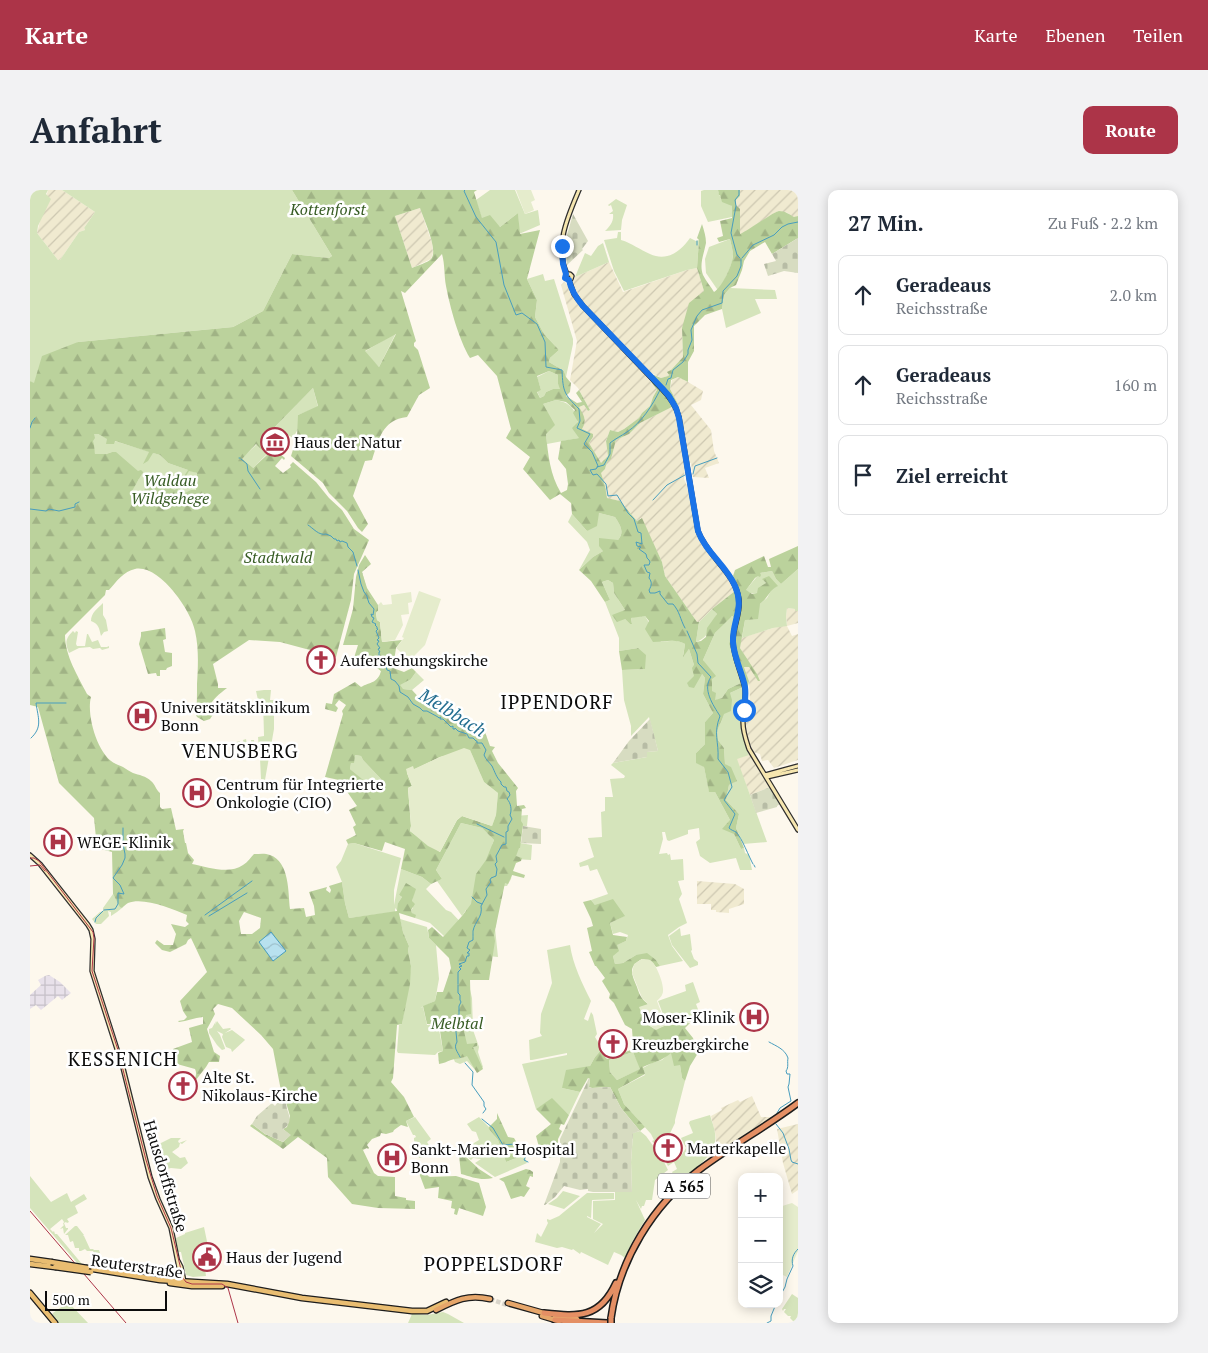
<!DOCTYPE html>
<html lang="de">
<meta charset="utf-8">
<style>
body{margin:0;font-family:"PT Serif",serif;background:#f2f2f3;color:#1f2937}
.controls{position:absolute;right:15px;bottom:15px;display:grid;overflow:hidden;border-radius:10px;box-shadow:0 2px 12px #0003}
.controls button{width:45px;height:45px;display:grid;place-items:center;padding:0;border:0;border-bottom:1px solid #e0e1e3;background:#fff;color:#1f2937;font:25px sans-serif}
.scale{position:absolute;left:15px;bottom:12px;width:122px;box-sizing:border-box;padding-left:5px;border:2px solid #0c0c0c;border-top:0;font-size:14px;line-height:18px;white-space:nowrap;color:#0c0c0c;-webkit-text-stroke:4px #fff;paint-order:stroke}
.stop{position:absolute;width:15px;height:15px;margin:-11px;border:4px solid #1a73e8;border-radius:50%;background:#fff}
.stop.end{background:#1a73e8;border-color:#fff;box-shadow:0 1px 5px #0008}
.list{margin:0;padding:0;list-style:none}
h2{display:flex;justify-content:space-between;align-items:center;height:65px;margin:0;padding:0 20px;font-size:21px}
h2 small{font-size:16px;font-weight:400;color:#747a83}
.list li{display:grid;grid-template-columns:32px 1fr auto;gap:15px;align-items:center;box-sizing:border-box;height:80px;margin:0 10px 10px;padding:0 10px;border:1px solid #e0e1e3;border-radius:10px}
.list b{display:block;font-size:19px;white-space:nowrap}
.list p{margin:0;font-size:16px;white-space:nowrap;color:#747a83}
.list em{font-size:16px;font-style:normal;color:#747a83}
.icon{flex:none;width:28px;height:28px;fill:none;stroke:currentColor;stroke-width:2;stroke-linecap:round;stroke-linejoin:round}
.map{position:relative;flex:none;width:768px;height:1133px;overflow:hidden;border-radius:10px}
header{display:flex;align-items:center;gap:30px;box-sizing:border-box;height:70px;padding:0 25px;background:#ac3448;color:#fff}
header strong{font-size:24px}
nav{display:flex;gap:28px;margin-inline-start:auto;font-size:18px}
.intro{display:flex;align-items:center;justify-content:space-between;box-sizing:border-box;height:120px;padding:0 30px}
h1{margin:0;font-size:35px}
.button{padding:12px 22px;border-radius:10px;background:#ac3448;color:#fff;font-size:18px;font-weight:700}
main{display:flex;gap:30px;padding:0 30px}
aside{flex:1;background:#fff;border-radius:10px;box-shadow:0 2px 12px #0003}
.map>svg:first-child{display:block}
.industrial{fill:url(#industrial-grid)}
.farmland{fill:url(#farmland-furrows)}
.green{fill:#d5e4bb}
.forest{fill:url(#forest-firs);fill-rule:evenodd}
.cemetery{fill:url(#cemetery-stones)}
.pitch{fill:#e5eccc}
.water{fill:url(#water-waves);stroke:#479dbe}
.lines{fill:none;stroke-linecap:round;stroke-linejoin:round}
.stream{stroke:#479dbe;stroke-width:1}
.trunk-tunnel{stroke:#d9d5cb;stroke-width:4.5;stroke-dasharray:4.5 2;stroke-linecap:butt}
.secondary-casing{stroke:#2e2e2e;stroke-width:5.5}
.primary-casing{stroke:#1d1d1d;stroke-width:7}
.trunk-casing{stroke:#1d1d1d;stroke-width:7}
.motorway-casing{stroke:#1d1d1d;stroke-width:8}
.secondary{stroke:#f6e6af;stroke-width:3}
.primary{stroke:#e9bd71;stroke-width:4.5}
.trunk{stroke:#e6a66a;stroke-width:4.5}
.motorway{stroke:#e48f64;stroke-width:5}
.tram{stroke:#ac3448;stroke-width:1}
.rail{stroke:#ac3448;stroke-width:1}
.primary-bridge-casing{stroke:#1d1d1d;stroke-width:7;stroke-linecap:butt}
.motorway-bridge-casing{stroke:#1d1d1d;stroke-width:8;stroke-linecap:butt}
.primary-bridge{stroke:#e9bd71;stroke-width:4.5}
.motorway-bridge{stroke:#e48f64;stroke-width:5}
.route{stroke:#1a73e8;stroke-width:6}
.labels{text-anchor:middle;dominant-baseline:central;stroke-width:5;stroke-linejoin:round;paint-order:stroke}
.shield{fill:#fff;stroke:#555;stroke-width:1}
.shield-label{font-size:15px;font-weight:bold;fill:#0c0c0c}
.park-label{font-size:16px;font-style:italic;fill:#375c24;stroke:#fff}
.poi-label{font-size:16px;fill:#0c0c0c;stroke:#fff;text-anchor:start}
.street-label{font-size:16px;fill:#0c0c0c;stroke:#fff}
.water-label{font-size:18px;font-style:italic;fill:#246e90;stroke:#fff}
.quarter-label{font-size:19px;letter-spacing:1px;fill:#0c0c0c;stroke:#fff}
</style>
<header>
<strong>Karte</strong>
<nav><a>Karte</a><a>Ebenen</a><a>Teilen</a></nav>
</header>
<div class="intro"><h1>Anfahrt</h1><a class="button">Route</a></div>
<main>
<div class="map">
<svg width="768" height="1133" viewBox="0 0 768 1133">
<defs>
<pattern id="industrial-grid" width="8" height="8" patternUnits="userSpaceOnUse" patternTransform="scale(1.25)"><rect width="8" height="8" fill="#e8e1ea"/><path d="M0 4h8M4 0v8" fill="none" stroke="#c6c0c8"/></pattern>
<pattern id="farmland-furrows" width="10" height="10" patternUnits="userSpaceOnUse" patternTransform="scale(1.25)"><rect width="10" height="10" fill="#f0ead0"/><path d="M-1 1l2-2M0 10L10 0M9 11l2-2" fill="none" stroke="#cdc8b1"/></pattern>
<pattern id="forest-firs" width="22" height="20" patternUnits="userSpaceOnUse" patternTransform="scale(1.25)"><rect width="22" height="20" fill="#bbd29c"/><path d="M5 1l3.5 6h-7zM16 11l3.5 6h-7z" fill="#a0b385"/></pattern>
<pattern id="cemetery-stones" width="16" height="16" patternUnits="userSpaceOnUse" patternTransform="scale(1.25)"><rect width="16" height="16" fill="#d7dcc1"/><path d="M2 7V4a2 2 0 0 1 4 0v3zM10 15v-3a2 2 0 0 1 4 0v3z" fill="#b7bca5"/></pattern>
<pattern id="water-waves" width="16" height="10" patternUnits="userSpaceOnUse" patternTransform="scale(1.25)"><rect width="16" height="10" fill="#b8e1ef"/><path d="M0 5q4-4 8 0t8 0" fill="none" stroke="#9dc0cc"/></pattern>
</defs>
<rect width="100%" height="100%" fill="#fdf8ed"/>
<!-- industrial -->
<path class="industrial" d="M19,785L30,792L41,803L32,810L28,806L11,820L6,815L0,819V805L11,795L8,790L15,786Z"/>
<!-- farmland -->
<path class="farmland" d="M18,0H32L65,22L54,38L56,39L55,40L49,42L30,70H28L7,43Z
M710,0H768V26L764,28L758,23L748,21L710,45V20L706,15V10L710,6Z
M390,18L402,53L403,63L401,69L382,78L365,26Z
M579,72L593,102L657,80L667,78L674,101L652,138L653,167L640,181L638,186L631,188L620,182L555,115L545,99L542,93L545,87Z
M534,92H535L538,96L547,113L600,167L627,200L623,207L620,216L612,223L609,228L594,239L588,242L580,240L576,251L578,266L571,274L559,253L563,247L552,239L549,217L554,215L558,221L560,220L548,198L540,190L547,151L531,95Z
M648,187L658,192L673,201L671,210L661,215L681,240L684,261L689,273L675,278L679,288L663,287L661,273L655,272L654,289L658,298L666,338L671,351L703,394L705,401L682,419L669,432H667L653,412L635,386L632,372L611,328L607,331L590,311L576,308L575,296L570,283L575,279L577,272L581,268L586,250L599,244L610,233L648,214L640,199L642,190Z
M757,418L765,419V421H768V433L757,436L762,446L768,444V570L744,578L738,570L732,571L730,564L723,562L717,545L716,532L718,528L720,510L719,491L714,477H719L728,490L710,458L711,448L743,438L757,435L756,427Z
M720,564L740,597L720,605L706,569Z
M667,691L705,694L714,699V714L699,719V723L686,722V720H681V714H667Z
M722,906L731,927H743L677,969L686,953V947L681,926L692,920L691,918L708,910L710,912Z
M768,934V1000L762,1004L753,973L747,939Z"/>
<!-- green -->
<path class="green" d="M0,0H18L16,4L21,9L8,36L7,43L28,70H30L49,42L55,40V39L54,38L65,22L32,0H262L302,66L299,68L262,64L233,121L203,137L48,152L4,194L0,191Z
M460,0H485L495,24L508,20L510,35L489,44L488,23L470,37L452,29L446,10Z
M674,0H688C689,8 695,11 702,16V27L678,32L671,16V1Z
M586,9L597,15L592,30L591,40L575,41C580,36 584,31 583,24H579L583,21L581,15L579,16L578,15Z
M588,42H591V50C602,53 610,60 620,64C637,72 651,61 660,48L666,51L669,50L667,78L657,80L594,101L584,81L574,50L587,48Z
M700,49C701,54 703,60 703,65C703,75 694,92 688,100L687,99L676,83L675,69L679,57Z
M573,53L579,72L545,87L555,63L561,66L568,56Z
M513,84L515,91L524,89L543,149V154L536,187L534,181L519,172L520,168L529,160L514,144L505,127L507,110L497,89Z
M700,98L745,100L747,109H725L731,123L696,138L692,119L694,105Z
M366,143L349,177L334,162Z
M519,181L528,185V194L531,199H523L516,202L514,206L510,208L507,201L511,200L507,187Z
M283,198L288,217L268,225V239L263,248L258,245L245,259L239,256L237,264L222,279L211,269L227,254L232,259L233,249Z
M526,210C548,214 548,229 549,248L517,254L513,214Z
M58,243L68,244L78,249L130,265L138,273L167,283L165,310H110L101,301L109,289L82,262L76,264H65Z
M569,323L585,327C590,335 595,342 588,350H580L573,361L563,367L549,380L560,360L557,352L538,332L542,324L557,341Z
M768,379V421H765V419L757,418L756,427L757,436L743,438L712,448L715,430L730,414L737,408L742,399L747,396L733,390L736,393C728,402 728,407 715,401L730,383L742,381L746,389L751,394Z
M332,382L353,457L361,477L381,489L386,482L394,490L382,500L373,499L455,564L485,626L498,625L497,636H493L490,653L502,655L501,670L485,669L481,689L477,696H474L467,722L466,737L465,738L468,767L458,766L443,789L438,791L442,808L443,840L449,857L448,862L453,877L447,882L437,871L430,874L425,872L420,860L416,811L422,775V738L414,746L400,733L385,728V727L382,723L381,720L383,718L382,711L385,699L369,705L372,707L368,713V721L365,718V722L319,728L315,713L312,692L306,677L311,671L318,654L324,653L371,668L364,700V715L371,679L392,687L401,694L396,699L416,720L421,722L437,739L436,720L432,726L407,691L412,689L406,680L431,633L452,638L464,650L462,655L466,651L437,563L364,497L329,455L323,422Z
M578,390L583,393L584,403L595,420V429L600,434L602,433L601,428L606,426H615L631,452C639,451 648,449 655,454L653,466L659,459L664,475L672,484L675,488L673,504L683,523L675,532V554L666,563L674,577L679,601L685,602L700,630L704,644L711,659L714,658L715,663L719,665L722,680H710L706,668L680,673L670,666L666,652L670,649L669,638L658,640V644L639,651L637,650L635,642H632L633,649L629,664L637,663L638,665L640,664L641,670L653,669L654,690L648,691L652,704L649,709L657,733L649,737L638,745L642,756L653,771L630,776L626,770L606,765L593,773L585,774L583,766L586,755L596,751L598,745L590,742L583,744L580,733L594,726L565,715L561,710L578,704L567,679L560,681L558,675L550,677L549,673L564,667L558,648L572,647L571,622L575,621V607H583L580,589L594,588L595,586L581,575L583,573L617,567L616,562L628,561L619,527L601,546V536L594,510L592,480L615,479L608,458L589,461V448L575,412L580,410L572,392Z
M73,413V425L76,430L78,441L74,442L71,446C69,438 69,434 61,431C61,423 67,419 73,413Z
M682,419L687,424C681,435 679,448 666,452L669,432Z
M701,426L704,428L699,454L711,493L698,499L692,508L684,511L682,501V489L673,470L685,443Z
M43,441L45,443L46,441L48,442L46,454L47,456H55L57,444H58L62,452L68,450L71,457H77L79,456V458L72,460L70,458L63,459L60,457L49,458L39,463C35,453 35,449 43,441Z
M713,497C714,522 709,541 719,565L707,569L737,652L713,654L706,638L709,624L696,610L699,595L706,591L695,574L694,558L688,550L687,541L700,503Z
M234,500H241L240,510H244V539L235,590L231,589L230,568H232V563L212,564V569H207L205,555H203V553L210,551L211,561H215L213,550L216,549L218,560H222L221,550H224L225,559H229L228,547L234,546V545L233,510H228L226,501Z
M325,565L331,566L333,570L351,589L342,598L338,600L335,597L338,595L320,579L321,572Z
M83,704L92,718L87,722L81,726V722L78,721L79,726L71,734H66L62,729L70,722L73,721V718Z
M370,729L397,737L399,748L406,755L409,789L405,811L390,818L393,817L397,835L408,834L413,861L408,862L405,865L368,863L367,861L369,835L372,834L381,776L378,760L379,756L373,742Z
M650,738L651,746L660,744L662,760L661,761L664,769L668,772V775L660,778L642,755L639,746Z
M540,755C543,775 552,793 561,811L554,829L558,831L561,822L563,825L567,844L565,847L572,859L565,867L560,876L532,898L550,902L539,925L522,909L506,919L492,874L537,865V863L502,870H500L499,850L512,846L510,843L511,824L522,793L517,760Z
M663,792L670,812L666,814L672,830C660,833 649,833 637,835L628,811L656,801L655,795Z
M186,831L185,835L187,831L193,839L200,838L201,839L195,843L202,840L214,849L215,850L202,862L201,859L196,857L192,847L193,844L187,841L190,845L195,858V859L192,860L187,855L179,843V839L182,838Z
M603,862L611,879L622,873L632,870L641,862L650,875L652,888L655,891L645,930V933L631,962L622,951L624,950L621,944L594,914L588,899L615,885L613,878L587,890L580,882L579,870Z
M680,925C682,932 687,944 685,952C681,970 661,981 647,992L642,982L647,979L644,972L638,976L631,963L639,968L642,965L649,969L656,958L651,948L663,943L659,933L660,931Z
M385,927L401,949L397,952L402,960L404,959L406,962L394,965V967L389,968L384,950V948L386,947L385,945H383L376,931Z
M449,927L459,937L458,938L468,950L476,972L486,968V964L493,963L497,973L465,987L445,973L451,969L443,968L441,970L435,965H432L439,956L449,950L446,942L442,941L437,934Z
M610,941L616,946L629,964L628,969L630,970L632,968L638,980L625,990L622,1010H616L614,1016H612L611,1019L606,1010L615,1030L602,1052L595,1068L591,1065L584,1062L578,1075L551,1062L550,1064L543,1059L542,1060L532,1057L527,1058L505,1052L507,1043L511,1047L518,1033L517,1031V1029L520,1030L529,1026L557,1003H584V1009L562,1010L561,1028L557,1026V1027L571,1034L564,1043L573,1034L563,1029V1011L585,1010V1002H602L601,972L603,943Z
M141,948H151L148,951L149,953L157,950L152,954L150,953L149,957L142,962L150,968L155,967L158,973L151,979L141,978L129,981L125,956Z
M0,986L21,1012L37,1003L41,1012L54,1004L57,1009L45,1016L48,1023L37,1029L39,1032L37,1033L36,1032L34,1033L36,1038H38V1039L34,1044L33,1038L30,1039L34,1035L33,1034L34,1032L32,1029L20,1039L23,1042L24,1041L25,1044H27L52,1074H48L0,1018Z
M533,1001L550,1006L534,1019L518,1014L527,1008Z
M45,1036H47L54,1045L53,1046H54L60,1059H63L64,1060H69L70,1063H64L63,1061H57L55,1059L51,1061H49V1058H45L43,1051L40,1052L38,1045H35Z
M174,1037L179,1061L173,1064L176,1086L163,1087L156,1085L151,1062H148L146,1048L155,1044V1043Z
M762,1104L768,1108V1133H765L760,1128L761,1126H758L754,1122L756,1119H754L753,1121L752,1119Z
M38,1112L58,1133H28L22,1125L23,1123Z
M413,1122L418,1124L434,1133H378L382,1124H384L397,1125Z"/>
<!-- forest -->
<path class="forest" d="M262,0H447L444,2L452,28L460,25L470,37L488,23L490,44L510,40L497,89L507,110L505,127L514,144L529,160L520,168L519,172L534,181L536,187L541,193L540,202L536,206L547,213L552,212L546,203L549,200L560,220L558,221L554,215L549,217C554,225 557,230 552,239L563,244V247L559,253L571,273L578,266L576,251L580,240L588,242L594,239L609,228L612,223L620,216L623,207L627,200L619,189L624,185L631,188L638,186L639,185L637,182L641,180L653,167L652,138L659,113L674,101L667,78L669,50L667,48L672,34C674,40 676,47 676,53C674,64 669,74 673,85C676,91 681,97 684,102C692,97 702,76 703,66C703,60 701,54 700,49L689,52L687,48L693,46L690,31L702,28V16L692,12L690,5H689L688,0H710V6L706,10V15L710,19V44C717,41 745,21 749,21C755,21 759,24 764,27L768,26V48L742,64L735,52L720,61L714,71L712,80L706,95L700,98L694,105L692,119L675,125L664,136V161L658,172V192L648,187L641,190L640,199L648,214L610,233L599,244L586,250L581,269L577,272L575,279L571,283L575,296L577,308L590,311L607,331L612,328L632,372L635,386L667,432H669L666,452L671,451L676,447L677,438L687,424L682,419L705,401L703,394L706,392L703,386L705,380L734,366L738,377H741L739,369L768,356V379L751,394L746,389L742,381L730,383L731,385L730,387L728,386L725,388L716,400L722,404L727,403L728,398L736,393L732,389L739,386L748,396C739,400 739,407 730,414L728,429L715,430L710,458L727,484L730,491H728L719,477H714L719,491L718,496L713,497L700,503L702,510L701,521L694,524L687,541L688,550L694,558L695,574L701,577L707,591L699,595L696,610L709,624L706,638L714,658L711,659L704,644L692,639L700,630L685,602H679L674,577L666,573V563L675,554V532L683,523L673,504L675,488L672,484L664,498L659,497L657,493L664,486L662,478L664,475L659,459L653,467L655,454C646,448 634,452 623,452L615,439L619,431L615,426L601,428L602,434H600L595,429L587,432L582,425L595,420L584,403L583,393L578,390L572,392L580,410L575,412L561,391L549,380L563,367L573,361L569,356V348L588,350C595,342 590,335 585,327L569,323L567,336L557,341L542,324L541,313L530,304L520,310L519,309L493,279L500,267L476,248L481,239L467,186L448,165L440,168C429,150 420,117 416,96C414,85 415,75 412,64L375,103L371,101L386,151L384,153V156L388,160L400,198L389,205L377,227C352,230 349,249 342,270L335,271L323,306L338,334L332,342L328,338L317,321L299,303L293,293L261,266L267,247L268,225L288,216L283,198L233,249L238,254L232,260L226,254L212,269L223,278L237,265L234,261L240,256L255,268L254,270L252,268L245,276L253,283L261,277L260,275L263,272L286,292L299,308L312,320L324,339L339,350L324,384L321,410L306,467L250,452L219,450L183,474L188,494V498H197C189,504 183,509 179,517L184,523L180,529L174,531L167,527L166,525C167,515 167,505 167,494C168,477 169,458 165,441C161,420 129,374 105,379C94,381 86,392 79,400H76L75,405L35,445C35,466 48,486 57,504L61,507C56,525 68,567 86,574C88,575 91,576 93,577C96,579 99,581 103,583C109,585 116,586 121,591C125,594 126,600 130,603V617L132,619L141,618L146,640L154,639L153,641L155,653H156L158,663L164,670L162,674C178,677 199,685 213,675C218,672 221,667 224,664C230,664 235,663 240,665C260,672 258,703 260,719L274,718L276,727L285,725L284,716L279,702L297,697L296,700L300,703L301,700L299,696L312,692L315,713L319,728L367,721L368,713L372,707L369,705L376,693L386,699L382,711L385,714L381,720L382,723L386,725L385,728L369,723L373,742L379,756L378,760L381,776L380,794L372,834L367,835L363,888L361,892L374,907L384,927L376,931L378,937L371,935L364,940L363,942L356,944L351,943L350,946L342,949L337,955L339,958L338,959L337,958L333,960L344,983L348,986L365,987V1006L376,1008V1010L385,1011V1019L348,1018L322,1014L298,987L297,968L268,947L253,959L220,936L222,934L235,944L253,952L260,945L253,939L257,937L260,926L255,909L252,906L243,859L231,845L202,818L188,814L183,819L185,824L177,839L184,862L190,866L189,872H179L176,877L162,895C164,890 168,885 165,879L147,874L143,859L162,852L159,838L173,834V827C164,828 157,831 149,832L148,831L154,830L157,827L153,821L150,811L177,782L161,748L158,750L156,754L140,762L132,760L125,753L127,750L134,755H143L146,744L141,734L155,737L159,734L156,731L157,725C142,719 114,707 98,713C96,714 94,716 92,718L90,717L83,704L82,662L67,658L64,628L29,593L8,517L0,515V191L4,193L12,166L48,152L203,137L233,121L262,64L299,68L302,66ZM390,18C393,28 409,60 401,69C397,73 388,75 382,78L365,26ZM366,144L349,177L335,161ZM519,181L528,185V194L530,199H523L516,202L514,206L510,208L507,202L511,200L507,186ZM526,210L536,212L545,220L543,223L548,232L542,238L549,248L531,251L528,269L536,279L538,294L537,300L531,303C520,285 518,264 516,244L525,235L513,214ZM64,244H68L77,249L76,254H84L85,251L119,262L113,274L118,271L123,263L130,265L138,273L158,280L145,300L136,297L133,292L137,288L134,286L127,289L118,287L117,291L123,295L116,298L107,307L102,301L113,282L111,280L108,281L86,262H82L76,264H65L64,255L63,251L65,248ZM159,281L167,283L166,300H161L153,304L147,301ZM702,426L704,428L699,454L711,493L698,499L692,508L685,510L686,503L682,501V489L686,486L673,470L685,443ZM214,722L231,728L230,738L222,744H211L209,731Z
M335,365L341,374L332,382L337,398L348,415V421L346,423L347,430L350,432L352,452L372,450L366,458L363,478L374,482L382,478L386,482L381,489L370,495L373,499L382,500L394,513L409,517L419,526L455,542L460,556L465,557L462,561L468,573L488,598L486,601L487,616L494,615L496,618L492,619L491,631L493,634L490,658H489L486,666L492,668L491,671L486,673L483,681L495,685L494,688L482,685L478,694L475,693L464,745L465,751L459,790H440L441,824L436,825L433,837L437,854L447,853V856L443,857L453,879L447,883L437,866C431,869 426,868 421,870C416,872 414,873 409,874L408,863L413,861L409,834H397L393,816L405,811L407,802H413L421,778L419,768L399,748L398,740L402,737L413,747L432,726L441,714L446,684L456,670L464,650L452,638L431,633L406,680L412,689L401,694L392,687L371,679L375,659L355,652L352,661L324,653L318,654L316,650L326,645L323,637L326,635L319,620L327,616L309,590L295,587L313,524L312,521L316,515L309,510L305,515L308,518L306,522L295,519L296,513L302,514L304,504L325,492L331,497C340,492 348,493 351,481C342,475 334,470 323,471L328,455H313L323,419L326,387L329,375ZM440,560L454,592L468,603L466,625L462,636L432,626L427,630L410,662L380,641L381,636L378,598L382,596L377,583L410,567ZM325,565L331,566L333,570L351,589L342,598L338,600L336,597L338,594L320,579L321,573H324Z
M135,438L136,449L133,450L135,462L142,463V476L137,478L136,480H130V486H127L126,483L118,484L109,454L111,446V442Z
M608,458L616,465L615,479L592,480L589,461Z
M583,709L595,726L580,733L583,745L597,747L596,751L587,755L589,761L583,766L585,774L593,773L606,765L617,763L626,770L630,776L626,777L623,773L612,769C597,777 602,784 607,797C608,800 610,806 612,808C614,811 616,812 618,814C615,825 612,834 626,839L634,836L660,833L655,838L663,848L668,863L660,876L655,891L652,888L650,875L644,876L641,863C632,871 624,872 613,877L615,884L588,899L594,914L615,937L610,941L591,918L580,897L562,898L559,897L560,889L558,888L550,902L532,898L536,880L560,876L565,867L572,859L575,867L577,869L606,858L603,853L602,839L595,835L584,813L579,808L580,804L572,791L575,788L566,776H565L559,762L562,761L557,738L563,736L561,729L553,712L561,710L565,715ZM603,862L610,879L587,890L580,882L579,870Z
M522,908L539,925L534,935L531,934L529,939L532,941L528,949V967L512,968L506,946L521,934L506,919Z
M467,923L478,947L484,948L491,960L494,961L495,962L487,964L486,968L476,972L468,950L458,938L467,929Z
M429,965L435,966L449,979L463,988C451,991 442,987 431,984Z
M496,979L500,980L503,982V987L500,986L496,996L500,998L494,1007L491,1006L481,1009L474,992L469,989Z
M392,981L395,982L398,986L400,987L426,986L449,993L456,1017L453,1026L429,1018L427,1025L424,1024L425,1019L421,1018L422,1011L408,1008L409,997L395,999L389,983Z"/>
<!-- cemetery -->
<path class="cemetery" d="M543,24L558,51L552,59L553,60L537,75L535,52Z
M768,48V83L754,81L738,86L734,74L746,71L742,64Z
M620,529L628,561L617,562V567L583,573L599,551Z
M740,597L750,614L747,616V617L726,623L720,605Z
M493,636L511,639V654L491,653Z
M559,888L560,889L559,897L562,898L580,897L591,918L610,941L603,943L601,972L602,1002H563L558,1001V999L550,1000L534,996L525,1007L515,1015H514L530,972V949Z
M252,906C256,910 256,914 257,919C260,927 262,934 253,939L261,945L253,952L235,944L222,934L227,926L242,913L245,916Z"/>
<!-- pitch -->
<path class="pitch" d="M486,0H501L505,10L501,12L504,20L495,24Z
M389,401L411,409L395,455L380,470L366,458L374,448L372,447Z
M381,402L382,412L378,413L379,424L371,425L373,435L365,450L352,452L350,432L347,430L346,423L348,421V415L351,412L353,415L362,414L361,405Z
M434,558L440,560L454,592L468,603L466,625L462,636L432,626L427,630L410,662L398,656L380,641L381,636L378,598L382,596L377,583L376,579L383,576L384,579L410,567Z
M612,769C614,769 618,769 620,770C626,773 634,794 633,801C633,805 630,808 627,811L636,835L626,840C618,836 612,825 609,817L618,814L612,808L602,783L604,774Z
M762,1013L768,1017V1061L757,1087L749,1083V1017Z"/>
<!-- water -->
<path class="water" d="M241,742L256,761L243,771L229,752Z"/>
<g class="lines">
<!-- stream -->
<path class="stream" d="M435,0L434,1L446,27L466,52L474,95L486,125L492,123L507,134L515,152L516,177L532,180C533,202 534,204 549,219L550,231L547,238L560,244L554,254L562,262L568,276L566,279L560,280L563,285L567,284L576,294L578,306L587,305L598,323L604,329L608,342L611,343L612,354L606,352L607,356L611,357L609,359L616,364L617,368L619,370L620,372L619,375H614L617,382L620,383L619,388C622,392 622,395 619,400L620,403H625L630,401V404L638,414H643C650,422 650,429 655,438
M709,0V5L705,10L706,16L701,43L707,65L710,68
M667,55V51
M712,68L723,55L744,45L752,37L758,34L768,32
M636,195L638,189L641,188L643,180L653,172L658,164V160L662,150L661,140L667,126L672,120L692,113L693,101L707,86L711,76V69
M0,238L2,232L5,228
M209,268H210
M211,269L217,274L218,281L230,299
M567,277L574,275L580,264V253C585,249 591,246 597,242C612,232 622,216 630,200
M663,284L665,276L687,268
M623,310L637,295L655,285
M0,319L16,321L19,319L29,321L45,317V314L49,312
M278,335C283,338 289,346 296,344L301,346L304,349H306L307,351L309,350L310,352L312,351L317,353L318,357L323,362L327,376
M328,380L331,394L334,402L337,406V407L339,413L344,419L343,425L341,424L342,427L344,428L342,432L346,434L345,435L347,437V439H348L346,441L349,448L347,450L349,451L347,454L350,458L348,459L350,462H349V468H347L349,471H351L354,474H353L356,477L357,480L360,481L361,489L365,491L369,496L370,502L378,507L383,514L390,518L393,521H397L408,527L409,528L411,527L410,529H413L421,537L423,536V539H425V538L428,541L437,544L439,548H443L446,551H447V553H452L456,560L454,565C456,570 459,572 462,576C465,582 466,587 471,592V594L474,597H476L477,601L479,602L480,605L477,609C481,613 482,620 480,625L482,629L478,636V641L476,642V654L472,655L466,666L467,672L465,674L467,679L466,686L461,688L460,690L461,692L456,699L457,705L451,716C453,727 445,731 443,741C443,742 443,748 443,750L439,752L437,758L440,760L437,763H439V766H437L435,772L429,774L432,776L429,777L431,779L428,782V794
M657,441L667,464L668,473L681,487C672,499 683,515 690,526C683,544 689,551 688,569L698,582L702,597L694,610L705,624L699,638C701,640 704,641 706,642C712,648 719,667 723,674
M1,548C13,537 8,528 6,513H36
M447,634L474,647
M724,675L725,677
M442,707L447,712L452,714
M74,720L85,719L88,714V703L94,704L90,695L83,688L92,675L95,668V664L93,654V638
M175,725L222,691
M179,726L217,703
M65,732L66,728L73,721
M428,795V803L430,805V810L431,812L429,816V825L425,832L427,852C423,858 428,862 430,867
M739,852C746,856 755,859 758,868C757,873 759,877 756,881L757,884H760L759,894L758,897L761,911L750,918L747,923
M435,873L443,882L442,895L454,912V916L456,919L453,923
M452,929L463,938L473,955L485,954L491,961H494L496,966L494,970L498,972
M746,934L753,943L759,959L761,970L762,972L768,974
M749,1108L755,1097L757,1089L763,1076C761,1069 763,1064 768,1059
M737,1133L741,1131V1126L746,1114"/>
<!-- trunk-tunnel -->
<path class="trunk-tunnel" d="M460,1109L477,1115"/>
<defs>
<path id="secondary" d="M537,84C524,56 538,26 549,0
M537,84H540L542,86L541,89L539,90
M539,90L544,104L553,116L632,199C640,207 646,216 649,227L668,341C678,367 705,383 709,409C711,423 703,436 703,451C703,467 712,483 715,499C716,510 713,521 713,533C713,542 716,550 719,559L768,640
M735,585L768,576
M737,587L768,580
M0,665L10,674L58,735L61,740L63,749L62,781L93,878L120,987L128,1009L141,1038L152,1093
M148,1071L151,1077L154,1091"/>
<path id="primary" d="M0,1069L21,1072
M0,1074L25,1077
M57,1078L130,1090L197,1094L272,1108L382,1121H397L416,1112
M140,1093L162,1096H192
M0,1103L25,1133"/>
<path id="trunk" d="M478,1113L517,1124
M406,1120C426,1110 438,1104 460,1109
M512,1126L529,1131
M525,1126L547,1129"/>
<path id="motorway" d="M514,1123C549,1127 570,1128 586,1093
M581,1128C589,1070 623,1015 669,980C701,956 736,937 768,913
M525,1130L577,1133"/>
</defs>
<!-- secondary casing -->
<use href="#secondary" class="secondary-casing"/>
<!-- primary casing -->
<use href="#primary" class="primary-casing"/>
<!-- trunk casing -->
<use href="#trunk" class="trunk-casing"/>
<!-- motorway casing -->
<use href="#motorway" class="motorway-casing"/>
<!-- secondary -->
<use href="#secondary" class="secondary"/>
<!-- primary -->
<use href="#primary" class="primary"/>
<!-- trunk -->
<use href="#trunk" class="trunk"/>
<!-- motorway -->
<use href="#motorway" class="motorway"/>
<!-- tram -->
<path class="tram" d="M0,668H4L9,671L63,742L64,748L62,781L88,860L116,970L127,1006L141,1038L153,1088L156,1092L162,1094H192L198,1098L208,1133
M0,676L10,675L15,681"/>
<!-- rail -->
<path class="rail" d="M0,1021L96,1133"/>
<defs>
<path id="primary-bridge" d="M21,1072L57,1078
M25,1077L61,1082"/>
<path id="motorway-bridge" d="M581,1133V1128"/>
</defs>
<!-- primary-bridge casing -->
<use href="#primary-bridge" class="primary-bridge-casing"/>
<!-- motorway-bridge casing -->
<use href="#motorway-bridge" class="motorway-bridge-casing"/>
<!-- primary-bridge -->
<use href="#primary-bridge" class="primary-bridge"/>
<!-- motorway-bridge -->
<use href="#motorway-bridge" class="motorway-bridge"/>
</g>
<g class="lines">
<!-- route -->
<path class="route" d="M532,56L533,74L536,84L535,88L539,90C541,100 547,109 553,116L632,198L639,206L646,218L649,228L668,341C676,363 696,375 705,396C715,418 702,431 703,452C704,468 712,482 715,497C716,505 715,513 714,520"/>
</g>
<!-- icons -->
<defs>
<symbol id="museum-ring" viewBox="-11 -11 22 22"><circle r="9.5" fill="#fff" stroke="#ac3448" stroke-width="1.5"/><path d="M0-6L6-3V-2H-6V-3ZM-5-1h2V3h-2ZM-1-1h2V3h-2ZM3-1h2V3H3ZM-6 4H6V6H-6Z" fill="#ac3448"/></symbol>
<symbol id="church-ring" viewBox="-11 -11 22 22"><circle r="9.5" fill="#fff" stroke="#ac3448" stroke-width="1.5"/><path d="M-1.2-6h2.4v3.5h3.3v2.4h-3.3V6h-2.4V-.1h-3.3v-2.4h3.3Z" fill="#ac3448"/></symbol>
<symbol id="hospital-ring" viewBox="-11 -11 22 22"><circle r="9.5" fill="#fff" stroke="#ac3448" stroke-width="1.5"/><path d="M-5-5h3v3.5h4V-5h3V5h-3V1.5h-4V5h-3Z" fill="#ac3448"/></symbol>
<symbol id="civic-ring" viewBox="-11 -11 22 22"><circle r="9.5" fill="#fff" stroke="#ac3448" stroke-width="1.5"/><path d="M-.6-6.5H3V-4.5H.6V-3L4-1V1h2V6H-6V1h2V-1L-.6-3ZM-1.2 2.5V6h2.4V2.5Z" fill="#ac3448"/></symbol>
</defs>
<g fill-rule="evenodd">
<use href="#museum-ring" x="229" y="236" width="32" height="32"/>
<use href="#church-ring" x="275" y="454" width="32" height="32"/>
<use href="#hospital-ring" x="96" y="510" width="32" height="32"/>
<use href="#hospital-ring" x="151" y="587" width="32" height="32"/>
<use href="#hospital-ring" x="12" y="636" width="32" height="32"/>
<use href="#hospital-ring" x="708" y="811" width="32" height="32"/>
<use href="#church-ring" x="567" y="838" width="32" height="32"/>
<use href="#church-ring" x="137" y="880" width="32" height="32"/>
<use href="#church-ring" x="622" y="942" width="32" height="32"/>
<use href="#hospital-ring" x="346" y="952" width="32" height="32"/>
<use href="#civic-ring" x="161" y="1051" width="32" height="32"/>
</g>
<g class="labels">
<!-- shield labels -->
<rect class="shield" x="628" y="983.5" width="52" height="25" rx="4"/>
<g class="shield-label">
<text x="654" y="996">A 565</text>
</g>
<!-- park labels -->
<g class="park-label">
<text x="298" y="19">Kottenforst</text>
<text x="140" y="290">Waldau<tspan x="140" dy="18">Wildgehege</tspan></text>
<text x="248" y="367">Stadtwald</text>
<text x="427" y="833">Melbtal</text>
</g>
<!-- poi labels -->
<g class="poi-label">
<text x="264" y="252">Haus der Natur</text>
<text x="310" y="470">Auferstehungskirche</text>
<text x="131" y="517">Universitätsklinikum<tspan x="131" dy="18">Bonn</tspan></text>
<text x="186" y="594">Centrum für Integrierte<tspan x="186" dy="18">Onkologie (CIO)</tspan></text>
<text x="47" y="652">WEGE-Klinik</text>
<text x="705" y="827" text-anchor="end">Moser-Klinik</text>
<text x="602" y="854">Kreuzbergkirche</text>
<text x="172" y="887">Alte St.<tspan x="172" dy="18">Nikolaus-Kirche</tspan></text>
<text x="657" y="958">Marterkapelle</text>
<text x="381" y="959">Sankt-Marien-Hospital<tspan x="381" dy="18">Bonn</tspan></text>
<text x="196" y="1067">Haus der Jugend</text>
</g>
<!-- street labels -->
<g class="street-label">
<text transform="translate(136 986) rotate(73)">Hausdorffstraße</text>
<text transform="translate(107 1076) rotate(8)">Reuterstraße</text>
</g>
<!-- water labels -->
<g class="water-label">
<text transform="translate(423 522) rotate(32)">Melbbach</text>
</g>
<!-- quarter labels -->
<g class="quarter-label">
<text x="527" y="511">IPPENDORF</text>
<text x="210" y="560">VENUSBERG</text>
<text x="93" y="868">KESSENICH</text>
<text x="464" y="1073">POPPELSDORF</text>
</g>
</g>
</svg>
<div class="controls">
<button>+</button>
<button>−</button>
<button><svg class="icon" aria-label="layers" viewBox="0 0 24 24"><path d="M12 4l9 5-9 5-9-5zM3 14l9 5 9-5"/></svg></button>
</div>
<div class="scale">500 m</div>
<div class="stop" style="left:714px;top:520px"></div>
<div class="stop end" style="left:532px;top:56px"></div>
</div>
<aside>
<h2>27 Min.<small>Zu Fuß · 2.2 km</small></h2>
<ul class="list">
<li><svg class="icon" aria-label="ahead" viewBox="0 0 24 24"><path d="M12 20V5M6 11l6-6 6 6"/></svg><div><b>Geradeaus</b><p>Reichsstraße</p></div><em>2.0 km</em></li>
<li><svg class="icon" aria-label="ahead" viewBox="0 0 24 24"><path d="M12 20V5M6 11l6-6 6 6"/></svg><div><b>Geradeaus</b><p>Reichsstraße</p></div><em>160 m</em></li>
<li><svg class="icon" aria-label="arrive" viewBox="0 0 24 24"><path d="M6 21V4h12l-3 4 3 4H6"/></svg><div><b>Ziel erreicht</b></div></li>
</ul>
</aside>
</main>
